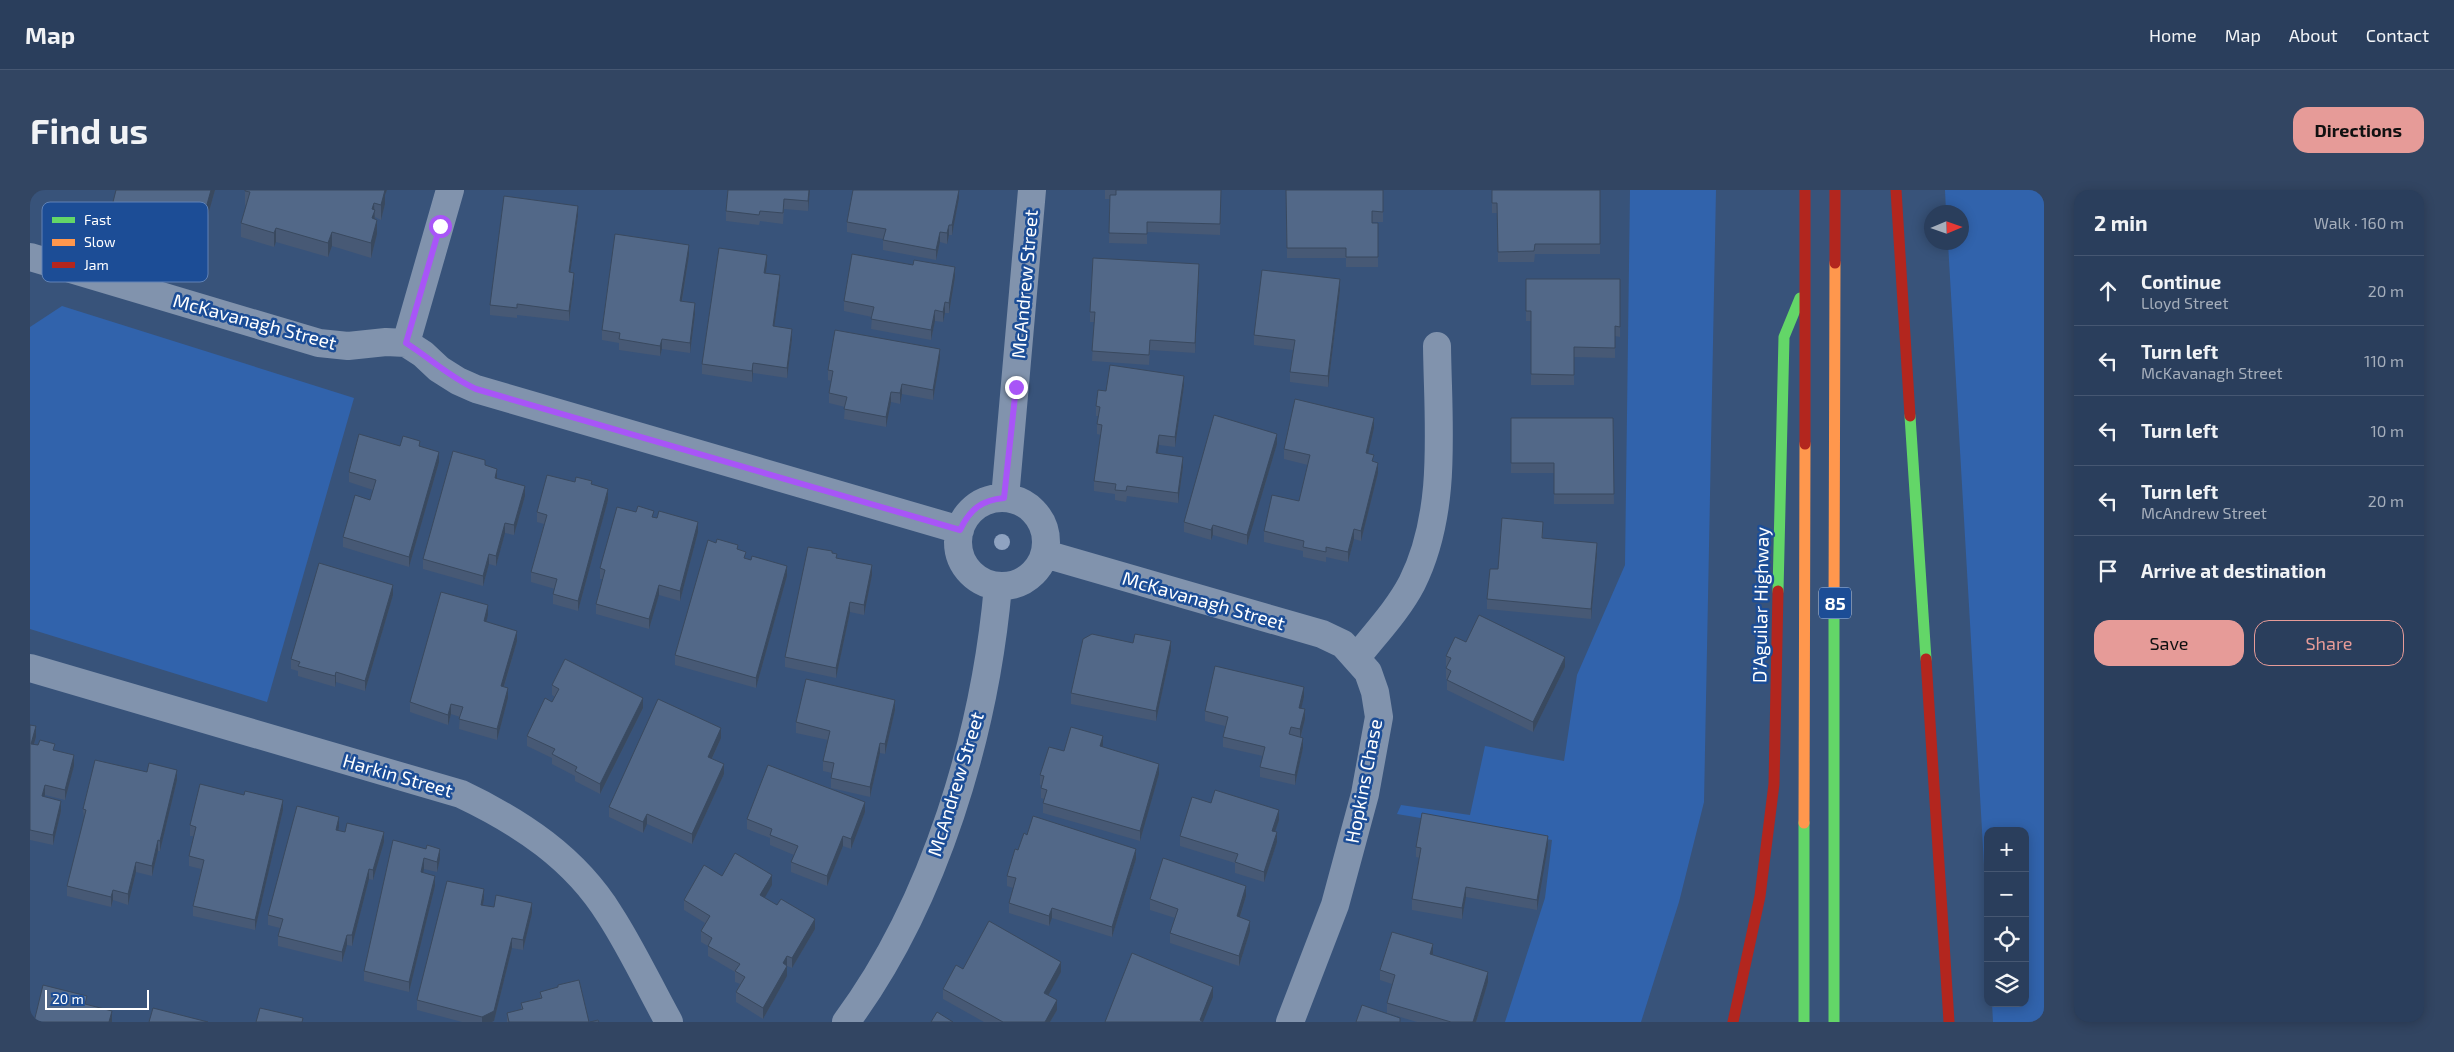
<!DOCTYPE html>
<meta charset="utf-8">
<style>
body{margin:0;font-family:"Exo 2",sans-serif;background:#324562;color:#f1f3f6}
.controls{position:absolute;right:15px;bottom:15px;display:grid;overflow:hidden;border-radius:10px;box-shadow:0 2px 12px #0003}
.controls button{width:45px;height:45px;display:grid;place-items:center;padding:0;border:0;border-bottom:1px solid #465772;background:#2a3e5c;color:#f1f3f6;font:25px sans-serif}
.compass{position:absolute;left:1894px;top:15px;width:45px;height:45px;border-radius:50%;background:#2a3e5c;box-shadow:0 2px 12px #0003;rotate:88deg}
.scale{position:absolute;left:15px;bottom:12px;width:104px;box-sizing:border-box;padding-left:5px;border:2px solid #fff;border-top:0;font-size:14px;line-height:18px;white-space:nowrap;color:#fff;-webkit-text-stroke:4px #1c4d96;paint-order:stroke}
.stop{position:absolute;width:15px;height:15px;margin:-11px;border:4px solid #a855f7;border-radius:50%;background:#fff}
.stop.end{background:#a855f7;border-color:#fff;box-shadow:0 1px 5px #0008}
.list{margin:0;padding:0;list-style:none}
h2{display:flex;justify-content:space-between;align-items:center;height:65px;margin:0;padding:0 20px;font-size:21px}
h2 small{font-size:16px;font-weight:400;color:#a5aebb}
.list li{display:grid;grid-template-columns:32px 1fr auto;gap:15px;align-items:center;box-sizing:border-box;height:70px;padding:0 20px;border-top:1px solid #465772}
.list b{display:block;font-size:19px;white-space:nowrap}
.list p{margin:0;font-size:16px;white-space:nowrap;color:#a5aebb}
.list em{font-size:16px;font-style:normal;color:#a5aebb}
.actions{display:flex;gap:10px;padding:15px 20px}
.actions a{flex:1;padding:11px 0;border:1px solid #e69b98;border-radius:15px;text-align:center;font-size:18px;color:#e69b98}
.actions .main{background:#e69b98;color:#111}
.icon{flex:none;width:28px;height:28px;fill:none;stroke:currentColor;stroke-width:2;stroke-linecap:round;stroke-linejoin:round}
.map{position:relative;flex:none;width:2014px;height:832px;overflow:hidden;border-radius:15px}
header{display:flex;align-items:center;gap:30px;box-sizing:border-box;height:70px;padding:0 25px;background:#2a3e5c;border-bottom:1px solid #465772}
header strong{font-size:24px}
nav{display:flex;gap:28px;margin-inline-start:auto;font-size:18px}
.intro{display:flex;align-items:center;justify-content:space-between;box-sizing:border-box;height:120px;padding:0 30px}
h1{margin:0;font-size:35px}
.button{padding:12px 22px;border-radius:15px;background:#e69b98;color:#111;font-size:18px;font-weight:700}
main{display:flex;gap:30px;padding:0 30px}
aside{flex:1;background:#2a3e5c;border-radius:15px;box-shadow:0 2px 12px #0003}
.map>svg:first-child{display:block}
.green{fill:#3163ac}
.lines{fill:none;stroke-linecap:round;stroke-linejoin:round}
.street{stroke:#8193ad;stroke-width:28}
.fast{stroke:#63d668;stroke-width:11}
.slow{stroke:#ff974d;stroke-width:11}
.jam{stroke:#b3261e;stroke-width:11}
.tree{fill:#8fa3c1}
.wall{fill:#475975}
.shaded-wall{fill:#39495f}
.building{fill:#526888;stroke:#39495f}
.route{stroke:#a855f7;stroke-width:6}
.labels{text-anchor:middle;dominant-baseline:central;stroke-width:5;stroke-linejoin:round;paint-order:stroke}
.shield{fill:#1c4d96;stroke:#bbcae0;stroke-width:1}
.shield-label{font-size:18px;font-weight:bold;fill:#fff}
.street-label{font-size:19px;fill:#fff;stroke:#1c4d96}
.key{fill:#1c4d96;stroke:#6082b6;stroke-width:1}
.key-label{font-size:14px;fill:#fff}
</style>
<header>
<strong>Map</strong>
<nav><a>Home</a><a>Map</a><a>About</a><a>Contact</a></nav>
</header>
<div class="intro"><h1>Find us</h1><a class="button">Directions</a></div>
<main>
<div class="map">
<svg width="2014" height="832" viewBox="0 0 2014 832">
<rect width="100%" height="100%" fill="#38537a"/>
<!-- green -->
<path class="green" d="M1600,0H1686L1674,612L1649,712L1611,832H1475L1515,708L1522,650L1367,624L1371,615L1440,625L1455,556L1534,571L1547,485L1595,375Z
M1915,0H2014V832H1963L1962,813H1995V641H1958V744L1918,53L1932,52V22H1916Z
M32,116L324,208L237,512L0,439V137Z"/>
<g class="lines">
<!-- street -->
<path class="street" d="M0,67L289,153L318,156L356,152L376,153L393,164L409,179L428,191L446,199L930,340
M376,153L420,0
M975,308L1002,0
M928 352a44 44 0 1 1 88 0a44 44 0 1 1-88 0Z
M1015,364L1292,444L1313,454L1338,482L1345,502L1349,527L1335,604L1305,715L1260,832
M1327,467C1346,443 1368,420 1382,393C1418,321 1408,235 1407,156
M0,478L431,604C490,632 545,668 580,725C602,759 619,796 639,832
M816,832C905,712 955,544 968,396"/>
<!-- fast -->
<path class="fast" d="M1880,226L1896,469
M1748,401L1754,147L1770,108
M1774,832V633
M1804,832V421"/>
<!-- slow -->
<path class="slow" d="M1804,421L1805,73
M1774,633L1775,254"/>
<!-- jam -->
<path class="jam" d="M1866,0L1880,226
M1805,73V0
M1775,254V0
M1896,469L1919,832
M1703,832L1730,706L1744,594L1748,401"/>
</g>
<!-- trees -->
<circle class="tree" cx="972" cy="352" r="8"/>
<!-- wall -->
<path class="wall" d="M86,0H185L171,50L111,33V30L108,29L107,34L83,27V12Z
M215,0H357L355,5V14L351,30L345,27L347,44L341,68L302,56L298,67L246,52L244,57L211,47V33L216,16L215,15Z
M698,0H780L778,21L754,19L753,34L730,31L729,35L696,31V21Z
M1075,0H1191L1190,45L1117,42V54L1079,53L1080,9H1075Z
M1256,0H1353V32H1342V33H1348V77H1316V68H1257Z
M1462,0H1570V64H1505L1504,72H1468L1467,23H1462Z
M929,8L922,45H919L917,54L910,52L906,70L853,60V49L817,42V32Z
M548,26L540,83L544,93L539,131L487,125V128L460,125V115Z
M659,65L652,112L665,124L660,163L632,159L630,166L589,160V153L572,150V140Z
M737,75L735,83L750,95L744,136L762,149L757,188L723,183L722,192L672,184V174Z
M1169,84L1165,163L1120,160L1119,175L1062,171L1064,132H1060V122Z
M925,87L919,123H915L913,132L905,131L901,150L841,139L842,127L814,121V111Z
M1496,89H1590V147L1585,146V168L1544,167V195H1501V131H1496Z
M1310,100L1298,197L1260,192V182L1263,160L1224,155V145Z
M910,169L903,210L872,204L870,214L861,212L856,237L814,229L815,217L799,213V203L801,191L798,190V180Z
M1154,196L1145,257L1129,255L1128,264L1153,277L1148,313L1097,306L1096,312L1085,310V304L1064,301V291L1071,245L1067,244V234L1068,226H1066V216L1076,201Z
M1481,228H1583L1584,314H1524V283H1481Z
M1344,238L1338,263L1344,272L1348,283L1331,351L1324,349L1318,372L1296,367V372L1273,367V361L1234,352V341L1269,311L1278,275L1254,269V259Z
M1247,254L1217,355L1183,345L1181,350L1154,342V332Z
M370,256H390L409,272L379,377L313,357V347L340,310L343,300L319,292V282Z
M455,275L467,288L495,306L484,345L475,343L466,376L459,374L453,396L393,379V369Z
M545,292L562,295L578,310L548,421L523,414V404L525,399L501,392V382L514,334L507,332V322Z
M624,327L668,342L650,411L629,405L619,439L566,424V414L573,389H570V378Z
M1513,342V348L1567,364L1561,429L1457,419V409L1468,379Z
M708,360L716,369L757,386L726,498L645,475V465Z
M802,363L807,368L842,385L834,425L820,422L806,488L755,477V467Z
M363,405L335,501L306,492L305,497L268,486V481L261,479V469Z
M458,425L456,432L487,451L474,497L478,508L467,550L429,539L430,527L421,524L418,535L380,522V512Z
M1436,452L1535,477L1503,542L1417,500V489H1416V478L1417,476H1416V466Z
M1141,461L1126,531L1041,514V503Z
M522,495L613,518L570,604L545,591V586L522,574V568L497,556V546L522,512L525,507L522,505Z
M1274,507L1271,518L1275,529L1271,547L1273,558L1265,595L1230,587V577L1233,566L1193,557V547L1195,536L1175,531V521Z
M865,520L855,564L850,563L840,607L801,598V588L802,583L793,581V571L798,550L766,543V532Z
M0,535L6,547L4,555L25,560L44,576L35,610L15,605V607L31,621L23,655L0,650Z
M691,548L682,569L694,584L662,654L617,634L613,643L579,627V617Z
M1073,556L1072,557L1129,584L1110,651L1013,623V613L1014,609L1011,608V598L1012,595H1010V585L1034,561Z
M147,590L130,661H128L122,686L106,682L98,715L83,710L81,717L37,706V696L54,629L53,619Z
M1181,613L1249,630L1245,642L1247,652L1234,692L1205,683V673L1150,656V646Z
M253,620L225,740L163,726V716L171,679L159,676V666L164,646H160V635Z
M835,622L821,659L813,656L797,696L761,682V672L764,665L740,655V648L717,639V629Z
M309,637L308,640L354,652L343,690L339,689L322,756L317,755L312,772L248,756V746L250,738L238,735V725Z
M997,645L1106,669L1082,747L1022,728L1019,736L979,723V713L983,698L977,696V686L988,660Z
M363,650L410,669L407,682L394,679L393,683L405,696L379,802L334,791V781Z
M1518,656L1507,720L1436,707L1432,729L1382,720V709L1390,668L1386,667V657Z
M692,686L742,695L734,708L785,739L762,778L757,776V786L733,829L706,812V802L710,794L705,792V782L678,766V756L671,752V741L675,733L654,720V710Z
M1216,706L1210,727L1220,741L1209,776L1140,753V743L1145,728L1120,720V709Z
M454,709L453,715L502,723L493,760L482,758L464,831L462,832H432L387,820V810Z
M1403,764V765L1458,792L1446,832H1387L1357,823V813L1362,794L1350,790V780Z
M933,779L1031,782L1018,805L1027,820L1020,832H954L913,809V799Z
M510,802L559,832H477V823L491,819V813L510,808Z"/>
<!-- shaded-wall -->
<path class="shaded-wall" d="M181,0H185L171,50V36Z
M353,0H357L355,5V14L351,30V15Z
M779,0H780L778,21V11Z
M929,0V8L922,45V35Z
M344,13L345,34L342,43V19Z
M108,15V29L107,34V19Z
M548,16V26L539,92V82Z
M347,30V44L341,68V53Z
M919,35V45L917,54V43Z
M246,38V52L244,57V43Z
M302,42V56L298,67V53Z
M910,42V52L906,70V60Z
M659,55V65L650,122V111Z
M737,65V75L734,93V83Z
M1169,74V84L1165,163V153Z
M925,77V87L919,123V113Z
M544,83V93L539,131V121Z
M750,85V95L743,146V136Z
M1310,89V100L1298,197V186Z
M915,112V123L913,132V122Z
M665,113V124L660,163V153Z
M905,120V131L901,150V140Z
M762,139V149L757,188V178Z
M632,149V159L630,166V156Z
M910,159V169L903,210V200Z
M723,173V183L722,192V181Z
M1154,186V196L1145,257V247Z
M872,194V204L870,214V203Z
M861,202V212L856,237V227Z
M1344,228V238L1336,273V263Z
M1247,244V254L1217,355V345Z
M1129,245V255L1126,274V263Z
M409,262V272L379,377V367Z
M1153,267V277L1148,313V303Z
M1348,273V283L1331,351V341Z
M467,279V289L465,288Z
M495,296V306L484,345V335Z
M578,299V310L548,421V411Z
M668,332V342L650,411V401Z
M475,333V343L466,376V366Z
M1183,335V345L1181,350V340Z
M1324,339V349L1318,372V362Z
M1567,353V364L1561,429V419Z
M459,364V374L453,396V386Z
M842,375V385L834,425V415Z
M757,376V386L726,498V488Z
M363,395V405L335,501V491Z
M629,395V405L619,439V429Z
M820,412V422L806,488V478Z
M458,415V425L454,441V431Z
M487,441V451L471,506V496Z
M1141,451V461L1126,531V521Z
M1535,467V477L1503,542V532Z
M306,482V492L305,497V486Z
M1274,497V507L1269,528V518Z
M478,498V508L467,550V539Z
M613,508V518L570,604V594Z
M865,510V520L855,564V554Z
M421,514V524L418,535V525Z
M1275,519V529L1270,549V539Z
M6,536V547L1,564V554Z
M691,538V548L678,577V567Z
M1073,546V556L1070,566V556Z
M1273,548V558L1265,595V585Z
M850,553V563L840,607V597Z
M44,565V576L35,610V600Z
M694,574V584L662,654V644Z
M1129,574V584L1110,651V641Z
M147,580V590L130,661V651Z
M15,595V605L12,616V606Z
M253,610V620L225,740V730Z
M31,611V621L23,655V645Z
M835,612V622L821,659V649Z
M1249,620V630L1242,651V641Z
M617,624V634L613,643V632Z
M309,627V637L306,650V640Z
M354,642V652L343,690V680Z
M1247,642V652L1234,692V682Z
M813,646V656L797,696V686Z
M1518,646V656L1507,720V710Z
M128,650V661L122,686V676Z
M410,659V669L407,682V672Z
M1106,659V669L1082,747V737Z
M394,668V679L391,693V682Z
M106,672V682L98,715V704Z
M339,679V689L322,756V745Z
M742,685V695L730,716V705Z
M405,686V696L379,802V792Z
M1216,696V706L1207,736V726Z
M1436,697V707L1432,729V718Z
M454,699V709L451,725V715Z
M83,700V710L81,717V707Z
M502,713V723L493,760V750Z
M1022,718V728L1019,736V726Z
M785,729V739L762,778V768Z
M1220,731V741L1209,776V766Z
M317,745V755L312,772V762Z
M482,748V758L464,831L462,832H452V827Z
M1403,754V764L1400,774V764Z
M757,766V776L753,773Z
M1031,772V782L1014,813V803Z
M757,776V786L733,829V818Z
M1458,782V792L1446,832H1443Z
M1183,797V807L1173,832L1170,830Z
M1027,810V820L1020,832H1015Z
M82,821V832H79Z"/>
<!-- building -->
<path class="building" d="M86,0H181L171,36L111,19V16L108,15L107,19L83,12Z
M215,0H355L351,15L344,13L342,19L345,20L342,28L347,30L341,53L302,42L298,53L246,38L244,43L211,33L220,2L215,1Z
M698,0H779L778,11L754,9L753,23L730,21L729,25L696,21Z
M823,0H929L922,35H919L917,43L910,42L906,60L853,50L856,39L817,32Z
M1086,0H1191L1190,34L1117,32V44L1079,43L1080,5H1086Z
M1256,0H1353V22L1342,21V33H1348V67H1316V58H1257Z
M1462,0H1570V54H1505L1504,61L1468,62L1467,13H1462Z
M474,6L548,16L539,82L544,83L539,121L487,114V118L460,115Z
M585,44L659,55L650,111L665,113L660,153L632,149L630,156L589,149L590,143L572,140Z
M689,58L737,65L734,83L750,85L743,136L762,139L757,178L723,173L722,181L672,174Z
M822,64L883,75L884,70L925,77L919,113L915,112L913,122L905,120L901,140L841,129L844,117L814,111Z
M1063,68L1169,74L1165,153L1120,150L1119,165L1062,161L1065,122H1060Z
M1232,80L1310,89L1298,186L1260,182L1265,150L1224,145Z
M1496,89H1590V137L1585,136V158L1544,157V185L1501,184V121H1496Z
M805,140L910,159L903,200L872,194L870,203L861,202L856,227L814,219L817,207L799,203L803,181L798,180Z
M1080,175L1154,186L1145,247L1129,245L1126,263L1153,267L1148,303L1097,296L1096,301L1085,300L1086,294L1064,291L1072,235L1067,234L1070,217L1066,216L1068,200L1076,201Z
M1265,209L1344,228L1336,263L1344,265L1342,271L1348,273L1331,341L1324,339L1318,362L1296,357V362L1273,357L1274,351L1234,341L1242,305L1269,311L1280,265L1254,259Z
M1184,225L1247,244L1217,345L1183,335L1181,340L1154,332Z
M1481,228H1583L1584,304H1524V273H1481Z
M329,244L370,256L373,246L390,251L389,256L409,262L379,367L313,347L325,305L340,310L346,290L319,282Z
M423,261L455,270V275L467,279L465,288L495,296L484,335L475,333L466,366L459,364L453,386L393,369Z
M517,285L545,292L546,287L562,291L561,294L578,299L548,411L523,404L527,389L501,382L517,325L507,322Z
M608,316L624,321L622,327L627,328L629,321L668,332L650,401L629,395L619,429L566,414L575,380L570,378L587,317L606,322Z
M1472,328L1513,332L1512,348L1567,353L1561,419L1457,409L1460,379H1468Z
M687,349L708,355L707,359L716,362L714,368L721,370L722,366L757,376L726,488L645,465L678,350L686,353Z
M778,357L802,361V363L807,364L806,368L842,375L834,415L820,412L806,478L755,467Z
M289,373L363,395L335,491L306,482L305,486L268,476L270,472L261,469Z
M411,402L458,415L454,431L487,441L471,496L478,498L467,539L429,529L433,517L421,514L418,525L380,512Z
M1449,425L1535,467L1503,532L1417,490L1421,481L1416,478L1421,468L1416,466L1425,447L1436,452Z
M1062,444L1103,453L1105,444L1141,451L1126,521L1041,503L1053,449Z
M535,469L613,508L570,594L545,581L547,577L522,564L525,559L497,546L515,508L522,512L529,499L522,495Z
M1185,476L1274,497L1269,518L1275,519L1270,539L1261,537L1259,544L1273,548L1265,585L1230,577L1235,557L1193,547L1198,527L1175,521Z
M776,489L865,510L855,554L850,553L840,597L801,588L804,573L793,571L800,541L766,532Z
M628,509L691,538L678,567L694,574L662,644L617,624L613,632L579,617Z
M0,535L6,536L1,554L8,555L10,550L25,554L23,560L44,565L35,600L15,595L12,606L31,611L23,645L0,640Z
M1041,537L1073,546L1070,556L1129,574L1110,641L1013,613L1017,600L1011,598L1014,586L1010,585L1019,557L1034,561Z
M65,570L117,582L119,573L147,580L130,651L128,650L122,676L106,672L98,704L83,700L81,707L37,696L56,620L53,619Z
M738,575L835,612L821,649L813,646L797,686L761,672L768,656L740,645L742,639L717,629Z
M170,594L214,605L215,601L253,610L225,730L163,716L174,670L159,666L166,637L160,635Z
M1185,600L1249,620L1242,641L1247,642L1234,682L1205,672L1208,664L1150,646L1162,607L1181,613Z
M267,616L309,627L306,640L315,642L317,633L354,642L343,680L339,679L322,745H317L312,762L248,746L253,729L238,725Z
M1392,623L1518,646L1507,710L1436,697L1432,718L1382,709L1391,658L1386,657Z
M1003,626L1106,659L1082,737L1022,718L1019,726L979,713L986,688L977,686L985,659L988,660L994,643L997,645Z
M363,650L396,659L397,655L410,659L407,672L394,668L391,682L405,686L379,792L334,781Z
M705,663L742,685L730,705L747,715L751,709L785,729L762,768L757,766L753,773L757,776L733,818L706,802L715,787L705,781L710,774L678,756L682,748L671,741L680,726L654,710L674,675L692,686Z
M1133,668L1216,696L1207,726L1220,731L1209,766L1140,743L1148,719L1120,709Z
M417,691L454,699L451,715L464,717L466,705L502,713L493,750L482,748L464,821L452,827L387,810Z
M959,731L1031,772L1014,803L1027,810L1015,832H973L913,799L926,775L933,779Z
M1362,742L1403,754L1400,764L1458,782L1443,832H1421L1357,813L1365,785L1350,780Z
M1102,763L1183,797L1170,830L1173,832H1075Z
M549,790L559,832H479L477,823L493,819L491,813L512,808L510,802L528,797V795Z
M13,795L57,806L55,814L82,821L79,832H4Z
M1332,815L1370,828V832H1326Z
M123,818L178,832H119Z
M230,818L273,828L272,832H226Z
M907,822L923,832H901Z
M568,830L569,832H560Z"/>
<g class="lines">
<!-- route -->
<path class="route" d="M410,36L376,153C400,168 419,187 446,199L930,340C940,319 952,310 974,308L986,197"/>
</g>
<g class="labels">
<!-- shield labels -->
<rect class="shield" x="1789" y="397.5" width="32" height="31" rx="4"/>
<g class="shield-label">
<text x="1805" y="413">85</text>
</g>
<!-- street labels -->
<g class="street-label">
<text transform="translate(994 94) rotate(-85)">McAndrew Street</text>
<text transform="translate(225 131) rotate(15)">McKavanagh Street</text>
<text transform="translate(1174 410) rotate(16)">McKavanagh Street</text>
<text transform="translate(1730 415) rotate(-89)">D'Aguilar Highway</text>
<text transform="translate(368 585) rotate(16)">Harkin Street</text>
<text transform="translate(1333 591) rotate(-79)">Hopkins Chase</text>
<text transform="translate(925 594) rotate(-73)">McAndrew Street</text>
</g>
</g>
<!-- legend -->
<rect x="12" y="12" width="166" height="80" rx="8" class="key"/>
<rect x="22" y="27" width="23" height="6" fill="#63d668"/>
<rect x="22" y="49" width="23" height="7" fill="#ff974d"/>
<rect x="22" y="72" width="23" height="6" fill="#b3261e"/>
<g class="key-label">
<text x="54" y="35">Fast</text>
<text x="54" y="57">Slow</text>
<text x="54" y="80">Jam</text>
</g>
</svg>
<div class="controls">
<button>+</button>
<button>−</button>
<button><svg class="icon" aria-label="locate" viewBox="0 0 24 24"><circle cx="12" cy="12" r="6"/><path d="M12 2v4M12 18v4M2 12h4M18 12h4"/></svg></button>
<button><svg class="icon" aria-label="layers" viewBox="0 0 24 24"><path d="M12 4l9 5-9 5-9-5zM3 14l9 5 9-5"/></svg></button>
</div>
<svg class="compass" viewBox="-18 -18 36 36"><path d="M0-13l5 13h-10z" fill="#e53935"/><path d="M0 13l5-13h-10z" fill="#a5aebb"/></svg>
<div class="scale">20 m</div>
<div class="stop" style="left:410px;top:36px"></div>
<div class="stop end" style="left:986px;top:197px"></div>
</div>
<aside>
<h2>2 min<small>Walk · 160 m</small></h2>
<ul class="list">
<li><svg class="icon" aria-label="ahead" viewBox="0 0 24 24"><path d="M12 20V5M6 11l6-6 6 6"/></svg><div><b>Continue</b><p>Lloyd Street</p></div><em>20 m</em></li>
<li><svg class="icon" aria-label="left" viewBox="0 0 24 24"><path d="M17 20v-9H6M10 6l-5 5 5 5"/></svg><div><b>Turn left</b><p>McKavanagh Street</p></div><em>110 m</em></li>
<li><svg class="icon" aria-label="left" viewBox="0 0 24 24"><path d="M17 20v-9H6M10 6l-5 5 5 5"/></svg><div><b>Turn left</b></div><em>10 m</em></li>
<li><svg class="icon" aria-label="left" viewBox="0 0 24 24"><path d="M17 20v-9H6M10 6l-5 5 5 5"/></svg><div><b>Turn left</b><p>McAndrew Street</p></div><em>20 m</em></li>
<li><svg class="icon" aria-label="arrive" viewBox="0 0 24 24"><path d="M6 21V4h12l-3 4 3 4H6"/></svg><div><b>Arrive at destination</b></div></li>
</ul>
<div class="actions"><a class="main">Save</a><a>Share</a></div>
</aside>
</main>
